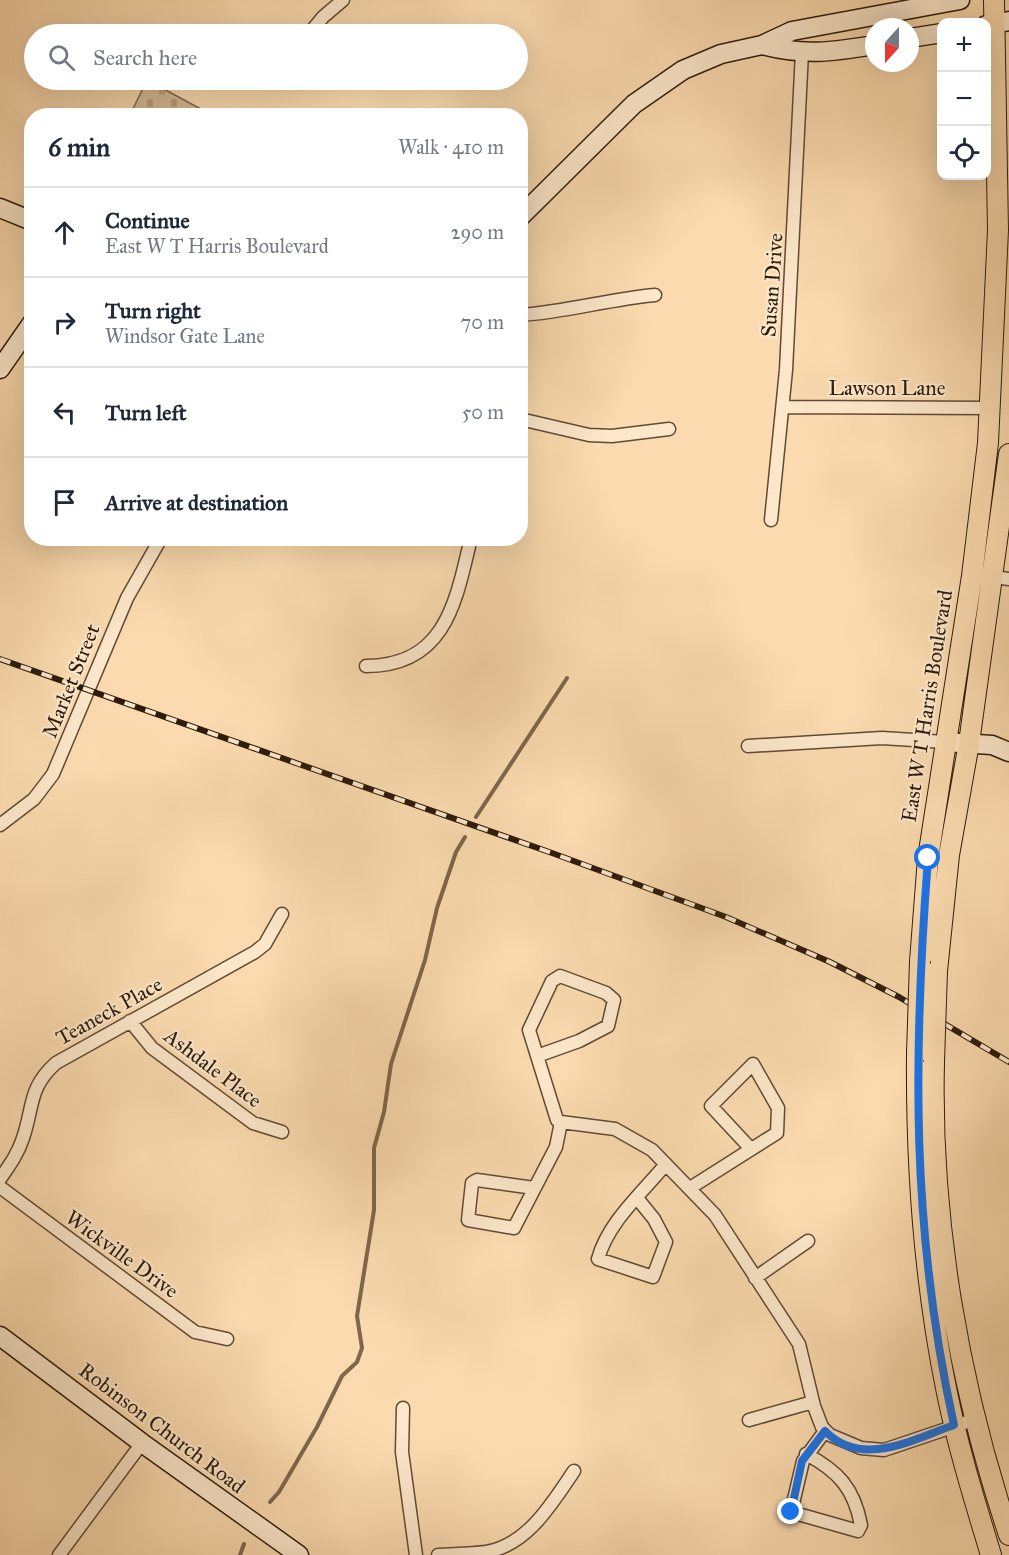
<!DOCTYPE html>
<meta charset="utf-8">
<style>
body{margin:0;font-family:"IM FELL Great Primer",serif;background:#f6f6f7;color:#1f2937}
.controls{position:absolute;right:18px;top:18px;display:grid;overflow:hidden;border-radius:12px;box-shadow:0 6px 24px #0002}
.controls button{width:54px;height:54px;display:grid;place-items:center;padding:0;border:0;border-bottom:2px solid #e0e1e3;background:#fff;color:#1f2937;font:30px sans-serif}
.compass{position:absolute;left:865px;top:18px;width:54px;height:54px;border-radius:50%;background:#fff;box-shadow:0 6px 24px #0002;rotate:201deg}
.stop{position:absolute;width:18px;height:18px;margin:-14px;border:4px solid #1a73e8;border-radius:50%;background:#fff}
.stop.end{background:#1a73e8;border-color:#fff;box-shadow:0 2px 6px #0008}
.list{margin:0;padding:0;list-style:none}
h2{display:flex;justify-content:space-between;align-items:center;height:78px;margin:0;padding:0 24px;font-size:26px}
h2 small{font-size:20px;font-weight:400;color:#747a83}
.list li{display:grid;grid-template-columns:39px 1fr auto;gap:18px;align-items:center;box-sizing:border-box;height:90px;padding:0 24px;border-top:2px solid #e0e1e3}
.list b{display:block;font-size:22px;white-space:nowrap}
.list p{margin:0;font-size:20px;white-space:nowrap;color:#747a83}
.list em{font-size:20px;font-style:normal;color:#747a83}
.icon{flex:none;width:33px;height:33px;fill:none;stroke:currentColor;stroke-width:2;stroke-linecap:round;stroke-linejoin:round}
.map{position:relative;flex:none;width:1009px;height:1555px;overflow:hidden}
.search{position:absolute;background:#fff;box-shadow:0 6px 24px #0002;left:24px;top:24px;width:504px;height:66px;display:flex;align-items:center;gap:15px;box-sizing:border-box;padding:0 21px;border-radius:33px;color:#747a83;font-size:22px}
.panel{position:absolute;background:#fff;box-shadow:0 6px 24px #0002;left:24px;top:108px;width:504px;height:438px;border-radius:24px}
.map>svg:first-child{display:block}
.cemetery{fill:url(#cemetery-stones);stroke:#826a4e;stroke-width:1.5}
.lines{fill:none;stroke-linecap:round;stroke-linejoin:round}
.stream{stroke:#7e674c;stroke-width:4}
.street-casing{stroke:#604b34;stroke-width:15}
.secondary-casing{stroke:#2d1b0b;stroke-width:21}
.primary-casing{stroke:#2d1b0b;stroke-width:22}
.street{stroke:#fce7ca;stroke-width:12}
.secondary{stroke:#fce7ca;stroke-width:18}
.primary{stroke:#fadaae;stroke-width:20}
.rail-casing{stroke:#2d1b0b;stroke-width:6}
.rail{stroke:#fce7ca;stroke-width:4;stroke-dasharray:11;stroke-linecap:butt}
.primary-bridge-casing{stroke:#2d1b0b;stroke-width:22;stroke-linecap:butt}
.primary-bridge{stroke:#fadaae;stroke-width:20}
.route{stroke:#1a73e8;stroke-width:8}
.labels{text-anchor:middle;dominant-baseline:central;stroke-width:4.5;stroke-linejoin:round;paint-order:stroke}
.street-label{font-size:21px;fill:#2d1b0b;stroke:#fce7ca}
</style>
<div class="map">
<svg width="1009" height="1555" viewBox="0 0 1009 1555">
<defs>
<pattern id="cemetery-stones" width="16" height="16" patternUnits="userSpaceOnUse" patternTransform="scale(1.5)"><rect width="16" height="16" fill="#d7ba92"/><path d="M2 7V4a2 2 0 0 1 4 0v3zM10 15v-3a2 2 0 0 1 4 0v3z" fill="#b99f7d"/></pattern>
</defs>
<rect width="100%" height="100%" fill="#fadaae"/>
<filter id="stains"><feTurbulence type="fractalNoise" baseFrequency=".00333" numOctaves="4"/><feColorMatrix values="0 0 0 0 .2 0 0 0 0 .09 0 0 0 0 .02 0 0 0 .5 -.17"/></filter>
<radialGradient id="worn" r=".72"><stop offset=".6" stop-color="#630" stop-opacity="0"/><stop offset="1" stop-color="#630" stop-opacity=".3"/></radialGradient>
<!-- cemetery -->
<path class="cemetery" d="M147,80L212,115H130Z"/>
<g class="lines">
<!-- stream -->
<path class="stream" d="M476,817L567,678
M270,1502L279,1492L317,1427L342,1376L357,1362L362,1348L357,1316L374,1210V1148L384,1112L391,1064L425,960L437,908L456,852L465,837
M240,1555L244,1544"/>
<defs>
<path id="street" d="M309,34L323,17L343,0
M521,315C566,312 610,299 655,295
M784,407L990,408
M520,419L589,435L612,436L669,429
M771,520L786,370L802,52
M994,577L1009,579
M366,666C446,666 456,601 471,538
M748,746L882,738L945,742
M0,825L34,799L53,774L127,598L161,538
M130,1021L152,1048L253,1123L282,1132
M537,1056L579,1041L608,1026L614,1000L606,993L560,976L552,981L529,1030L557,1120L561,1122
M561,1122L615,1129L652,1150L715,1215L799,1344L814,1406L822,1427L830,1435L861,1448L884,1450L976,1419
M0,1179C9,1166 18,1154 23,1138C34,1106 28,1088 56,1063L255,952L265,944L282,914
M0,1187L195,1332L227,1339
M534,1188L477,1180L472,1183L468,1220L514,1228L556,1147L561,1122
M690,1188L777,1133L778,1108L753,1064L711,1106L751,1149
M637,1198L654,1219L666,1242L653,1277L598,1259C608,1222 642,1193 666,1164
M755,1278L808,1241
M403,1408L402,1452L416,1555
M749,1420L813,1402
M806,1454C838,1471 854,1488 861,1525L858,1531L791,1512L803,1461L825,1431
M59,1555L142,1443
M438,1555C454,1554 470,1554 486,1552C528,1545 552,1503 574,1471"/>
<path id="secondary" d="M986,25L1009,21
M910,38L942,33
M762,45C803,56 832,52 874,45
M0,208L32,221
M520,217L634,104L683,70L721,54L762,45L792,31L960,0
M0,369L32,323
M945,742L992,745L1009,752
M0,1336L142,1443L299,1555"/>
<path id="primary" d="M920,961L928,858L972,576L988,443L998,230L994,0
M937,971L949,855L969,743L1009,454
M917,1053C916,1167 924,1281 947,1393C958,1447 975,1502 991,1555
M934,1062C930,1221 959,1385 1009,1535"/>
</defs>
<!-- street casing -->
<use href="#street" class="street-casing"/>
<!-- secondary casing -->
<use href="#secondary" class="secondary-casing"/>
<!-- primary casing -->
<use href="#primary" class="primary-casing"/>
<!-- street -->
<use href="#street" class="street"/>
<!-- secondary -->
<use href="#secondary" class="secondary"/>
<!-- primary -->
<use href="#primary" class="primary"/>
<defs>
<path id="rail" d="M0,659L552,853L726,917L830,962L899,997L1009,1062"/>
</defs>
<!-- rail casing -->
<use href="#rail" class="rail-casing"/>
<!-- rail -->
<use href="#rail" class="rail"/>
<defs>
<path id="primary-bridge" d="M917,1053L920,961
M934,1062L937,971"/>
</defs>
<!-- primary-bridge casing -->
<use href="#primary-bridge" class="primary-bridge-casing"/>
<!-- primary-bridge -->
<use href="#primary-bridge" class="primary-bridge"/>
</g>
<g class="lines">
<!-- route -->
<path class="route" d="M791,1512L802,1461L825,1431C862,1469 914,1439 954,1425C911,1230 913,1056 928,858"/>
</g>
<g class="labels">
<!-- street labels -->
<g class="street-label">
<text transform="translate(772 285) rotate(-86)">Susan Drive</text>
<text x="887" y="388">Lawson Lane</text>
<text transform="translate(71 681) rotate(-68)">Market Street</text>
<text transform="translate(927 706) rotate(-81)">East W T Harris Boulevard</text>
<text transform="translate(109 1011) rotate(-29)">Teaneck Place</text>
<text transform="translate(213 1068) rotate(37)">Ashdale Place</text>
<text transform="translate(122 1254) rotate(36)">Wickville Drive</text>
<text transform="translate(162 1428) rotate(37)">Robinson Church Road</text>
</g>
</g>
<rect width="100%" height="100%" filter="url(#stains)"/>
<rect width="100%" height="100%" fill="url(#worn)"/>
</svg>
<div class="controls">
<button>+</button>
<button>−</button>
<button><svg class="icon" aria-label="locate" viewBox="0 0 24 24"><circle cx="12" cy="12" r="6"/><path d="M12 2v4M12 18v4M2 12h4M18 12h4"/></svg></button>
</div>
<svg class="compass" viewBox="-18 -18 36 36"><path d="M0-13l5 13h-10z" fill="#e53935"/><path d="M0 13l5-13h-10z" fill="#747a83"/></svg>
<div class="stop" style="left:928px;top:858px"></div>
<div class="stop end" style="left:791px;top:1512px"></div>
<div class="search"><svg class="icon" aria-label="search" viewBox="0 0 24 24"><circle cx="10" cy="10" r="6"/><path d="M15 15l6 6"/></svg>Search here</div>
<section class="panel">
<h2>6 min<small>Walk · 410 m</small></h2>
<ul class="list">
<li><svg class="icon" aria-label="ahead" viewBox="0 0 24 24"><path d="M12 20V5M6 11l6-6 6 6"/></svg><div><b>Continue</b><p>East W T Harris Boulevard</p></div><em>290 m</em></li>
<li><svg class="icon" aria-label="right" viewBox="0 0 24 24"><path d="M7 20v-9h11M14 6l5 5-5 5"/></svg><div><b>Turn right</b><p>Windsor Gate Lane</p></div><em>70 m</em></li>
<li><svg class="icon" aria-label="left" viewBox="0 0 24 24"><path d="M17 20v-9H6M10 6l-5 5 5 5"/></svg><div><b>Turn left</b></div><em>50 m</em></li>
<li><svg class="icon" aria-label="arrive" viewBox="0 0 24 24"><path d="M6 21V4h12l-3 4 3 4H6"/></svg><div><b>Arrive at destination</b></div></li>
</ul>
</section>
</div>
